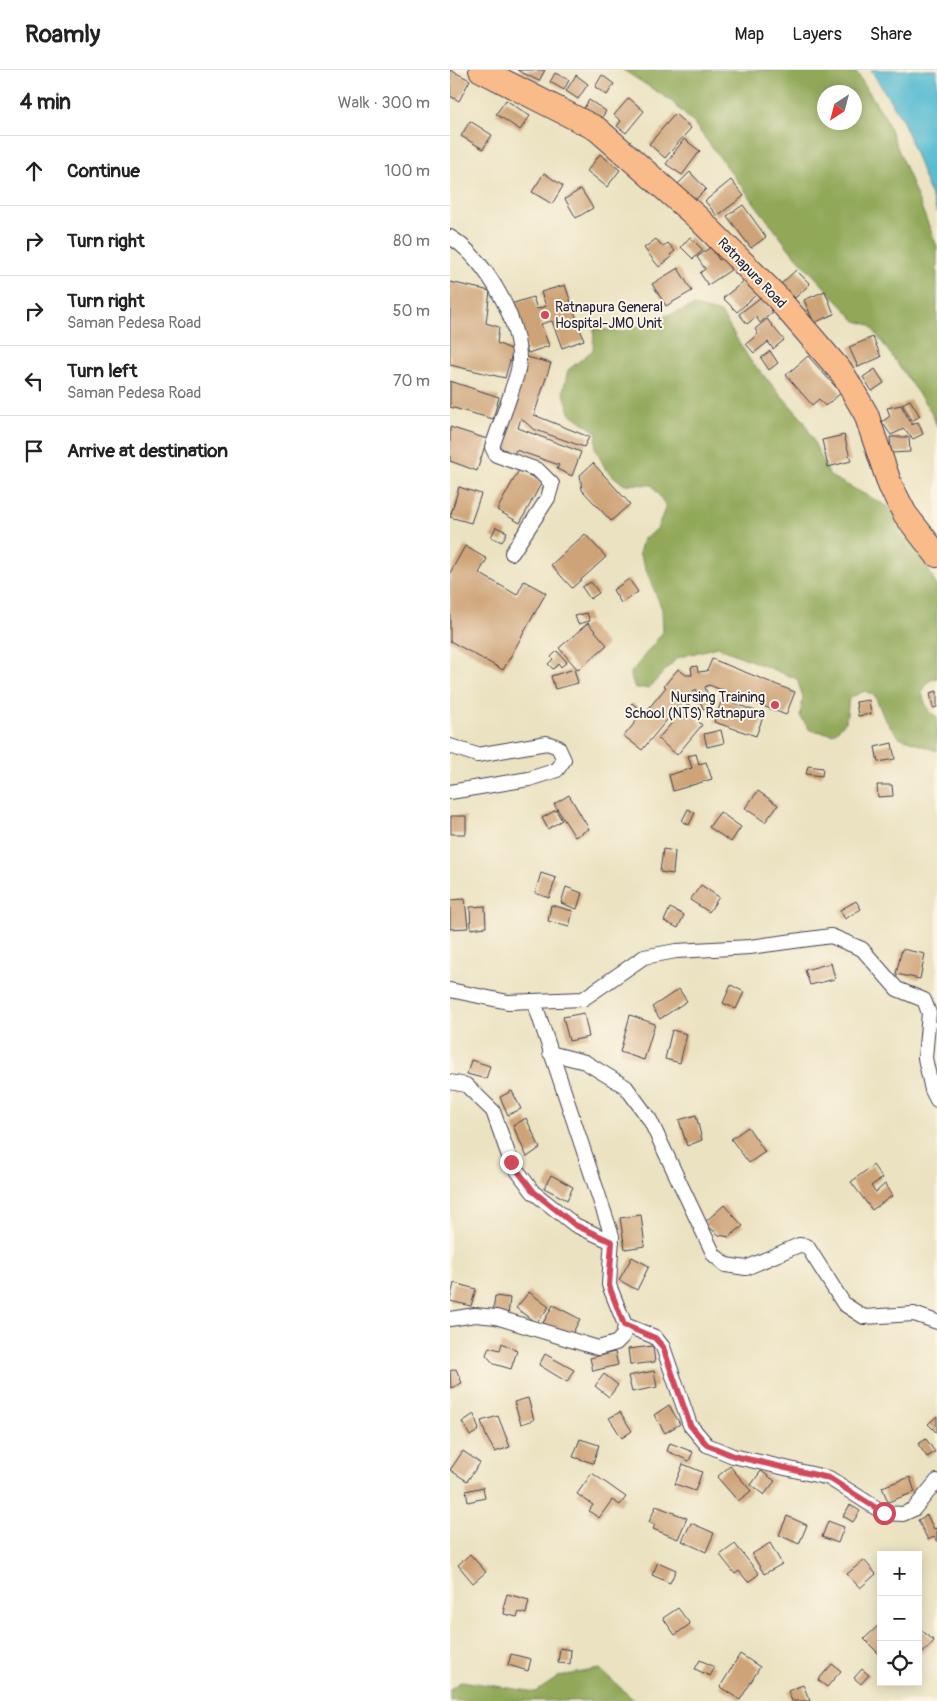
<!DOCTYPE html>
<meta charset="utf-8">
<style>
body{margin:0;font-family:Pangolin,sans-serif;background:#f6f6f6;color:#222}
.controls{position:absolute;right:15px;bottom:15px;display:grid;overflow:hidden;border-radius:0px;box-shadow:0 2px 12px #0003}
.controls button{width:45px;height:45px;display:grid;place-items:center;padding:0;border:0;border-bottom:1px solid #e0e0e0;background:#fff;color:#222;font:25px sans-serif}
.compass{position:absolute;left:367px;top:15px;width:45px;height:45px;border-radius:50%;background:#fff;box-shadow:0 2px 12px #0003;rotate:216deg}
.stop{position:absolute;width:15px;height:15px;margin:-11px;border:4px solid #d1495b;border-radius:50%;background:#fff}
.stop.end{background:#d1495b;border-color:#fff;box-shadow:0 1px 5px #0008}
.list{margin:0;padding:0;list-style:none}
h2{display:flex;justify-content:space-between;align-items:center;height:65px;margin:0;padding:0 20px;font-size:21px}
h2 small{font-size:16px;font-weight:400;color:#767676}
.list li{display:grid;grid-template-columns:32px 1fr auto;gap:15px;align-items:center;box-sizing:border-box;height:70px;padding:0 20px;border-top:1px solid #e0e0e0}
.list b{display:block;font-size:19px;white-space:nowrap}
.list p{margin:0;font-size:16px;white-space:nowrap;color:#767676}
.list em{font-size:16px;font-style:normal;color:#767676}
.icon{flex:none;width:28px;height:28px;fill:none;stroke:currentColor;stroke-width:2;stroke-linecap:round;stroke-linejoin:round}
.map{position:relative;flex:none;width:487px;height:1631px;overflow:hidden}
header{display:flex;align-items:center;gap:30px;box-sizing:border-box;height:70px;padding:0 25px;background:#fff;border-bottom:1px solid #e0e0e0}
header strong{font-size:24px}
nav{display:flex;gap:28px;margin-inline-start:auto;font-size:18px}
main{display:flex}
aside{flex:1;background:#fff}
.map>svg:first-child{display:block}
.forest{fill:#90a859;stroke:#59654a;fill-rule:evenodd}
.water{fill:#53bad1;stroke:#3a6e86}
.building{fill:#cea377}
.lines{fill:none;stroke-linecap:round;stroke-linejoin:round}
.minor-casing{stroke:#403f4f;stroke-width:16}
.trunk-casing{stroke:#403f4f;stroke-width:26}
.minor{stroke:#fff;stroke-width:14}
.trunk{stroke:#fabb8b;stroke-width:24}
.route{stroke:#d1495b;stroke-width:6}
.poi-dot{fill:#d1495b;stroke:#fcf5e5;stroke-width:2}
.labels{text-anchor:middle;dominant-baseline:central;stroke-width:4;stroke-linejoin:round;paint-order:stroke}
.street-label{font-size:14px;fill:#22223b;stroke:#fcf5e5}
.poi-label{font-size:14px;fill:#22223b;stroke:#fcf5e5;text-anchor:start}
</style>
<header>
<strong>Roamly</strong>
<nav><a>Map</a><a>Layers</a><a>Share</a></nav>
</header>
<main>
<aside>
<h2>4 min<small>Walk · 300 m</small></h2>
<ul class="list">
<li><svg class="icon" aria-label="ahead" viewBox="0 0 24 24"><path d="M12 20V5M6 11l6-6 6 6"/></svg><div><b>Continue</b></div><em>100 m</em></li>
<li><svg class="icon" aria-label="right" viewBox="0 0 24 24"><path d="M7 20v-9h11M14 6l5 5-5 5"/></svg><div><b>Turn right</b></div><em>80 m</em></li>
<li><svg class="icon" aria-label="right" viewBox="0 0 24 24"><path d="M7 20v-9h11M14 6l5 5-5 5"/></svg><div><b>Turn right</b><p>Saman Pedesa Road</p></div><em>50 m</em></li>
<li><svg class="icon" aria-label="left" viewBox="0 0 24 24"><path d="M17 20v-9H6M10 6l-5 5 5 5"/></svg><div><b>Turn left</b><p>Saman Pedesa Road</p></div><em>70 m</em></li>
<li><svg class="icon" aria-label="arrive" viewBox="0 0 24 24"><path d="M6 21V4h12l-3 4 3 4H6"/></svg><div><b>Arrive at destination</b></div></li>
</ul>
</aside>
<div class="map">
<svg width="487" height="1631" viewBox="0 0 487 1631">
<rect width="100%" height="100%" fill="#fcf5e5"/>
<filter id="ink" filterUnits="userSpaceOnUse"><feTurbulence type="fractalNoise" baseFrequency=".02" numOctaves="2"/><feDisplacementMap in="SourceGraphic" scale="10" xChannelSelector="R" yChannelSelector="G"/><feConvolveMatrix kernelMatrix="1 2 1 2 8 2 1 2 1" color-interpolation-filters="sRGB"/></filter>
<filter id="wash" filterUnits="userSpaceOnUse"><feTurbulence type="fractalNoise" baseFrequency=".0096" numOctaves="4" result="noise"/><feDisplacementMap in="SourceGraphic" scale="20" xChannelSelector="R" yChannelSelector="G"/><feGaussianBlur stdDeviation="1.12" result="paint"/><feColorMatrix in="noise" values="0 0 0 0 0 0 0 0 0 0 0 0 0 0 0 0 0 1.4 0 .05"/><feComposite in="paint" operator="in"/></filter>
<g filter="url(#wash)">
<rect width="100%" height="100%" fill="#ebe2c1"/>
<!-- forest -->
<path class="forest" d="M173,0H405L435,47L487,176V357L482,343L420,255L406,251L340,180L245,55L220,30ZM374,22H404V52H374Z
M244,236L271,243L300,290L354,351L380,406L439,437L465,472L487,517V608L479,611L472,622C474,632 478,642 487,647V681L449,667L434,648L425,626L415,621L399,628L396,652L383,664L360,660L350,646L353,628L347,609L267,577L227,588L199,618H185L180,604L213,562L212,539L189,483L193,469L207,459L216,436L202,415L173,414L156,400L145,378L147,363L120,343L113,321L118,300L143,280L144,258L171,262Z
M150,1599L185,1631H0V1619L12,1611L86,1622L110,1606Z"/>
<!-- water -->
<path class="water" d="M421,0H487V142L453,51Z"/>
<g id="blocks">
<!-- building -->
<path class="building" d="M0,0L20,10L9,31L0,26Z
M67,0H95L89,11Z
M105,3L119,10L114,20L100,12Z
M126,5L138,14L128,29L116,21Z
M152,5L164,14L157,25L145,17Z
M179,28L194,41L176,63L167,56L171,51L164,45Z
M56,30L80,46L70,60L46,44Z
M139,30L156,41L149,52L132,41Z
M225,44L241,58L215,88L199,74Z
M20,51L42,65L33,79L11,66Z
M234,69L250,81L232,105L216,94Z
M150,84L170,100L157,117L137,101Z
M240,102L256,119L242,133L226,116Z
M94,103L113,116L102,134L82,122Z
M281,110L294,126L267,146L255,131Z
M131,119L143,138L126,148L115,129Z
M293,135L316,167L301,178L277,146Z
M240,167L253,180L243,189L231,177Z
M206,169L213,177L218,173L225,181L220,185L222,187L209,197L194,178Z
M261,177L269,190L273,187L281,200L258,215L250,203L255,199L247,187Z
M228,198L242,221L216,236L202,214Z
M346,200L360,214L345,228L331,214Z
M294,211L307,224L287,242L273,228Z
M0,212L40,221L36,253L49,257L47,273L63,280L55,308L0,295Z
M115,215L134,270L112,278L102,251L91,254L99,276L78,283L61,234L83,227L87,239L96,236L91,222Z
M375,221L384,244L364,253L354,230Z
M311,227L323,242L310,253L306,247L297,254L289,244Z
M317,249L334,270L323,279L318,272L304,283L296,274L308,264L305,259Z
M423,267L431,287L408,297L399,277Z
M320,281L328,293L319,300L311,288Z
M358,286L391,323L375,336L369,329L362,335L336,305Z
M76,287L101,293L84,345L139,367L134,377L83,359L71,348L68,358L131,382L122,406L107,399L109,395L66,380L64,384L49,377Z
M425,299L434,313L422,321L413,307Z
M0,311L49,327L43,349L0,337Z
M460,330L470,346L462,351L452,334Z
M451,335L462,355L468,352L473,364L463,369L454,359L441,365L432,352L440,346L437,338Z
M0,357L37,369L27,401L0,391Z
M394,365L401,391L378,397L372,370Z
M440,367H459L460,382L441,383Z
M143,393L180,434L161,451L132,420L130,405Z
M69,400L92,412L70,453L47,440Z
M9,417L31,424L21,453L0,447Z
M46,457L57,462L52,472L41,467Z
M135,464L156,487L122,518L101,495Z
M15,476L37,489L29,503L67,525L74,511L96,523L53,600L0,571V503Z
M179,509L188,522L171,533L163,520Z
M141,512L149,523L140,529L132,517Z
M137,543L140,551L128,554L125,546Z
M138,553L157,575L128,600L109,578Z
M107,581L117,592L111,597L109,594L103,599L98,594L103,589L101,587Z
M262,589L345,622L336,645L259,615L255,617L261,636L253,639L246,619L226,639L192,680L174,666L191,645L180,636L182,633L195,643L216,617L214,616L228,599L236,605H242L241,597L247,596L248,602L257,601Z
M124,599L128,613L105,619L101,606Z
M487,621V637L483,638L480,623Z
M272,629L314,644L306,666L264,652Z
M419,630L421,644L408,646L406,632Z
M238,634L252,645L248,651L252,655L227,685L208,669Z
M271,660L274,673L257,677L254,664Z
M442,673L445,689L428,692L425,677Z
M246,684L249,694L256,692L262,709L223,721L219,705L242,698L238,686Z
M358,696L373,698L372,706L356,704Z
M427,715H442L443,726L428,727Z
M308,721L328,735L315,752L295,738Z
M119,725L139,759L125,767L104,734Z
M238,739L245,743L239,755L232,751Z
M106,740L112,750L98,759L92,748Z
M270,742L291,757L281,772L259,757Z
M1,746H16V764H1Z
M213,779L225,781L223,804L210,802Z
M91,803L106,808L99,828L85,823Z
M251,815L269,827L259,842L240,830Z
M116,817L132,823L127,839L111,833Z
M15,829L18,858L0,859V830Z
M406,831L411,839L395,849L390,840Z
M101,835L123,841L119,857L98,851Z
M35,836L36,857L21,859L20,837Z
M220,838L234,845L228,858L214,851Z
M452,879L475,884L470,909L446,904Z
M381,893L385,909L360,915L355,900Z
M281,915L294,922L286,939L273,933Z
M229,919L237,931L210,949L202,937Z
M134,943L139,967L119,971L113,947Z
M180,945L205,954L194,990L170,982Z
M222,960L237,964L230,993L215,989Z
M21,990L40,996L36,1009L17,1004Z
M62,1021L71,1039L58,1045L50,1027Z
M246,1045L252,1070L237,1076L229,1050Z
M76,1048L90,1078L77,1087L63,1056Z
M298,1057L315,1082L299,1093L281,1069Z
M423,1095L432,1108L421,1116L426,1122L435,1114L442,1126L422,1140L401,1112Z
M101,1105L123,1117L117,1130L94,1118Z
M274,1135L293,1156L279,1167L269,1165L254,1153Z
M191,1145L195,1176L175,1179L170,1148Z
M182,1187L199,1196L187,1220L169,1210Z
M4,1213L26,1219L21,1236L0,1231Z
M79,1222L99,1237L86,1253L66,1238Z
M45,1226L60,1228L58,1246L43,1243Z
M103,1235L130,1249L120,1268L93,1253Z
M52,1273L67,1281L61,1299L44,1294L36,1285L39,1277L50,1280Z
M203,1276L205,1292L180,1295L178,1279Z
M165,1282L168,1295L143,1301L140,1288Z
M95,1284L124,1300L117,1312L89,1295Z
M6,1299L12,1313L1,1318L0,1301Z
M204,1301L207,1317L182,1322L178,1306Z
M154,1304L168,1315L159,1327L145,1316Z
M78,1328L84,1350L71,1354L64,1332Z
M219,1335L230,1354L215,1363L204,1345Z
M170,1342L182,1361L172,1368L159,1348Z
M24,1344L29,1360L20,1366L12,1352Z
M48,1346L60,1377L45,1382L37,1368L31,1351Z
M487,1346V1363L478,1354Z
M130,1369L149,1375L143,1393L123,1387Z
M476,1369L485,1382L477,1387L468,1374Z
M220,1373L243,1382L239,1391L217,1381Z
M13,1381L30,1393L17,1411L0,1400Z
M233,1394L252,1402L245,1421L225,1414Z
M280,1396L301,1421L288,1431L267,1407Z
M311,1401L325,1411L314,1425L301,1415Z
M142,1403L176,1427L170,1435L162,1430L149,1448L139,1441L143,1435L127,1424Z
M460,1407L465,1422L438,1432L432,1417Z
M33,1417L35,1428L18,1432L16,1421Z
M400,1435L410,1441L403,1452L393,1446Z
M206,1436L237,1448L228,1469L203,1459L205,1455L199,1452Z
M477,1445L484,1459L487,1458V1472L484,1467L478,1470L468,1450Z
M337,1446L357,1455L349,1474L329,1465Z
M378,1451L394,1457L388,1473L372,1467Z
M241,1453L264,1463L256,1482L232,1471Z
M320,1473L332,1494L314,1504L302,1484Z
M285,1474L309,1504L298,1512L289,1501L285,1504L270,1485Z
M20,1484L36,1502L23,1513L8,1495Z
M414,1490L426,1504L410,1518L397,1504Z
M208,1492L226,1500L220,1513L202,1505Z
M57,1524L79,1530L76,1544L69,1542L67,1547L54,1544L55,1538H53Z
M228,1538L240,1554L225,1565L213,1548Z
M431,1553V1581L428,1583L414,1569Z
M468,1557L484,1571L473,1583L468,1579Z
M110,1578L121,1580L120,1594L108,1593Z
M61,1584L81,1589L78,1601L58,1595Z
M290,1584L310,1597L290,1630L270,1617Z
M250,1590L265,1597L260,1606L245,1599Z
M382,1594L391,1601L377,1617L368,1610Z
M412,1599L419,1605L411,1614L404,1608Z
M353,1615L360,1631H342L338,1621Z"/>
</g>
</g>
<g filter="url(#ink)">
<use href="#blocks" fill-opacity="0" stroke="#403f4f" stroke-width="1"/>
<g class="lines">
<defs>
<path id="minor" d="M0,167C36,188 76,258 68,300C66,309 62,318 60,326C54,343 48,360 42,377L46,385L88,400L102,414L98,428L62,483
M0,676L27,685L97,673L108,677L114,690L107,700L79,709L0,722
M0,920L58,932L133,929L194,887L226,881L300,877L381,866L412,879L447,919L474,930L479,943L475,988L482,1020L487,1030
M100,983L135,992L176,1017L200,1050L264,1185L276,1195L296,1198L349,1175L357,1176L394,1234L414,1247L464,1244L487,1252
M0,1012L16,1015L43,1041L61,1092L83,1122L125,1155L162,1172
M0,1249L25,1245L46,1247L148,1278L166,1273L173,1266L175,1255L159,1215L162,1166L84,931
M175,1255L205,1267L213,1277L240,1355L257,1375L283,1386L379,1408L434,1443L453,1444L464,1439L487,1411"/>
<path id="trunk" d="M31,0L147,59L247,147L325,225L393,304L416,344L440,415L455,444L487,485"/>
</defs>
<!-- minor casing -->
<use href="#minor" class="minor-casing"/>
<!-- trunk casing -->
<use href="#trunk" class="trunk-casing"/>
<!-- minor -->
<use href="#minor" class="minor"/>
<!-- trunk -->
<use href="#trunk" class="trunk"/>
</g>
</g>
<g class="lines" filter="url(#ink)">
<!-- route -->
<path class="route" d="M61,1092L84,1122L125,1155L162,1172L159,1216L174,1255L205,1268L213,1277L240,1355L257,1375L284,1386L379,1408L434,1443"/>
</g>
<!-- markers -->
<g class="poi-dot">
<circle cx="95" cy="245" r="5"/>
<circle cx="325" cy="635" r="5"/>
</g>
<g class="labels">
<!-- street labels -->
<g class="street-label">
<text transform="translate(302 203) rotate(46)">Ratnapura Road</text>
</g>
<!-- poi labels -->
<g class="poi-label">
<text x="105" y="237">Ratnapura General<tspan x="105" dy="16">Hospital-JMO Unit</tspan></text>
<text x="315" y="627" text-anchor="end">Nursing Training<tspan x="315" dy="16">School (NTS) Ratnapura</tspan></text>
</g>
</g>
</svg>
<div class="controls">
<button>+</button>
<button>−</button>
<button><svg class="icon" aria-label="locate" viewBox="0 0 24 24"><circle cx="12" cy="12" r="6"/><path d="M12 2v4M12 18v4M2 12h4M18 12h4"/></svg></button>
</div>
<svg class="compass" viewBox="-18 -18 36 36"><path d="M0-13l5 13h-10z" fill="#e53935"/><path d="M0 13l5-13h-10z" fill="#767676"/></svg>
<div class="stop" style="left:434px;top:1443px"></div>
<div class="stop end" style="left:61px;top:1092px"></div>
</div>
</main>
